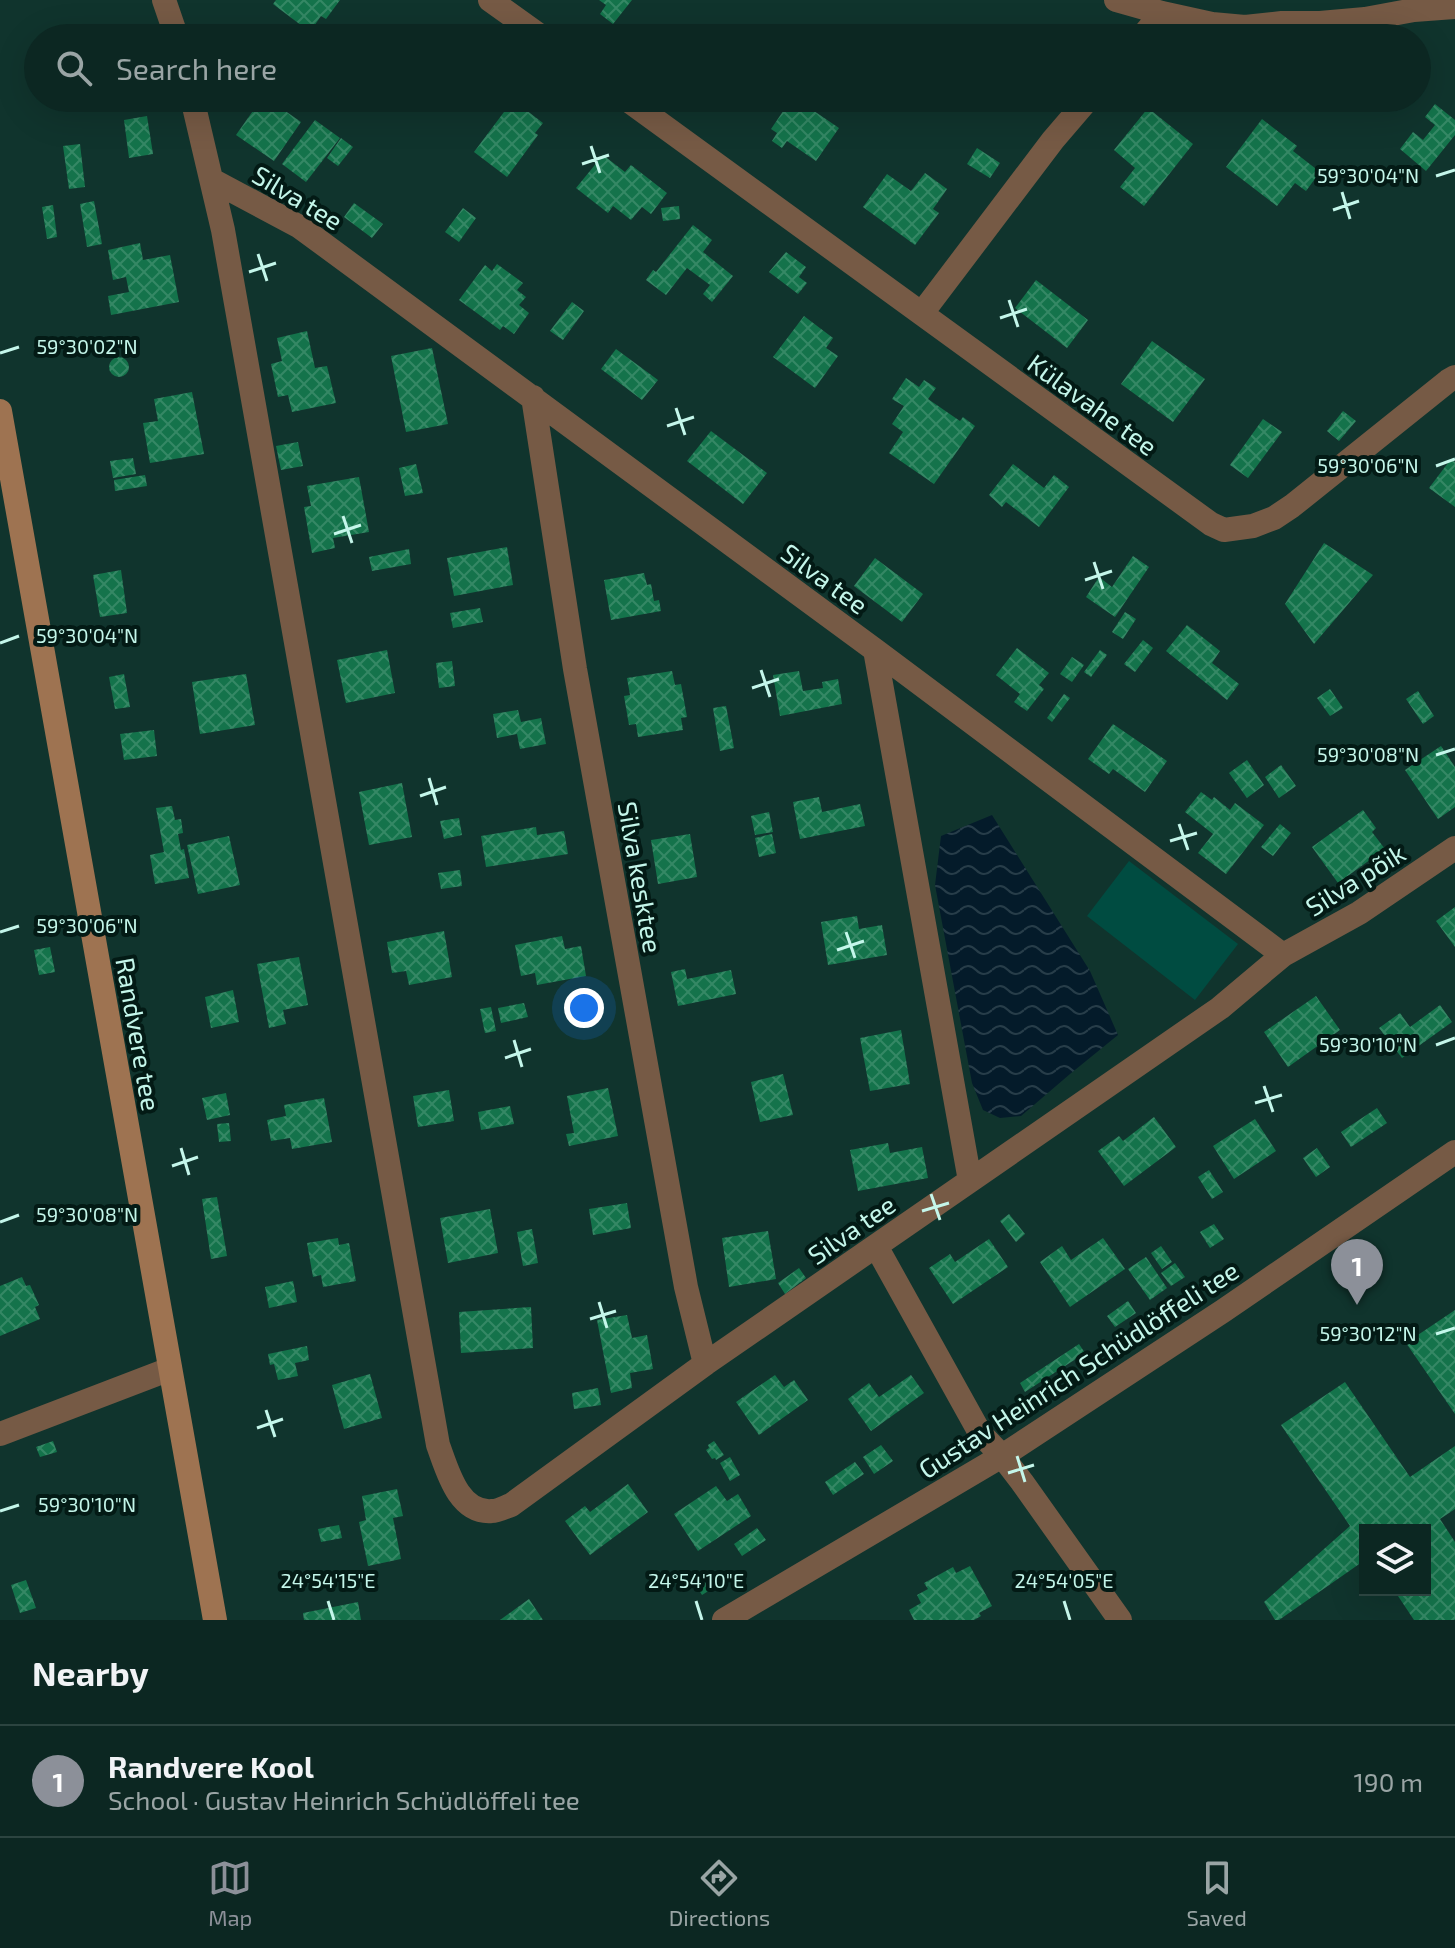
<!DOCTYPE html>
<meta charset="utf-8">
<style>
body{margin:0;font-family:"Exo 2",sans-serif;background:#152f2a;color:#f1f3f6}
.controls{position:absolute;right:24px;bottom:24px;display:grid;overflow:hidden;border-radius:0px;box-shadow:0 8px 32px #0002}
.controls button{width:72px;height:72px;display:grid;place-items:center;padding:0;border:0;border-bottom:2px solid #2c4440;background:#0c2722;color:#f1f3f6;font:40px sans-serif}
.you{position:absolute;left:584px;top:1008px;width:28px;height:28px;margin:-20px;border:6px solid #fff;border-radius:50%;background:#1a73e8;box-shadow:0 0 0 12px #1a73e833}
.badge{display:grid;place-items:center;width:52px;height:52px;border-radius:50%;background:#8c9099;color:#fff;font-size:26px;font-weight:700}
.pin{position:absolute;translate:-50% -66px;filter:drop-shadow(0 2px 4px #0008)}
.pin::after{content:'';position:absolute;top:42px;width:28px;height:24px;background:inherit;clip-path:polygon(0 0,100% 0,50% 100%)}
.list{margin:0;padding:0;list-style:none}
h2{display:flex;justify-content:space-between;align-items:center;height:104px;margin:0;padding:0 32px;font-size:34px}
h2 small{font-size:26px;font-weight:400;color:#9aa5a5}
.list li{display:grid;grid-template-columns:52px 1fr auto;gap:24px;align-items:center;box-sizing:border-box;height:112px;padding:0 32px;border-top:2px solid #2c4440}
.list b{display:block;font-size:30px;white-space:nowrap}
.list p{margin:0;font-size:26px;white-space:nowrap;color:#9aa5a5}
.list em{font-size:26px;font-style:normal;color:#9aa5a5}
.icon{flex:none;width:44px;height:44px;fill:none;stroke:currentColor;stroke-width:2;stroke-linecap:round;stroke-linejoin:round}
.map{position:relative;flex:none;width:1455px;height:1620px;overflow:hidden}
.search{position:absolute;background:#0c2722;box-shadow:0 8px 32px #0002;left:24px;right:24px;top:24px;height:88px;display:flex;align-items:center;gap:20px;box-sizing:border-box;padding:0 28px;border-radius:44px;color:#9aa5a5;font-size:30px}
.sheet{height:216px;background:#0c2722}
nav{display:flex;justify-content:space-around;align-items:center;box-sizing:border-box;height:112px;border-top:2px solid #2c4440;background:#0c2722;font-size:22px;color:#9aa5a5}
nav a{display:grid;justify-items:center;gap:4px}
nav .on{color:#8c9099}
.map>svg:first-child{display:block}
.green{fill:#004c41}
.water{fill:url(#water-waves)}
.building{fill:url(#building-cross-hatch)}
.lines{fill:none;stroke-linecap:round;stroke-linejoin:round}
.street{stroke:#765a45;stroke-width:24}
.secondary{stroke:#9e7351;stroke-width:24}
.ticks{fill:none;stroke:#c4f6ea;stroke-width:3}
.labels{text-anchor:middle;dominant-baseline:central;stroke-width:8;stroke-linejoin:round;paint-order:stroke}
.street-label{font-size:26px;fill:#c4f6ea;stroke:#031a15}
.ticks-label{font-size:20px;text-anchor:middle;fill:#c4f6ea;stroke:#031a15;stroke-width:8;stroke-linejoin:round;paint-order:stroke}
</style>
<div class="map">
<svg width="1455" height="1620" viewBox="0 0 1455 1620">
<defs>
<pattern id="water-waves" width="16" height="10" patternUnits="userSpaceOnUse" patternTransform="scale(2)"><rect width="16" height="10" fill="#041b2a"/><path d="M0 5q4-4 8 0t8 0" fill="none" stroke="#273d49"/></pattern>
<pattern id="building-cross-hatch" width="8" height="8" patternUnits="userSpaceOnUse" patternTransform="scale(2)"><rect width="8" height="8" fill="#14734b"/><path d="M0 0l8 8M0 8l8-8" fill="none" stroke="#358865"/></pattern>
</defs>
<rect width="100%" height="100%" fill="#10342d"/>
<!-- green -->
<path class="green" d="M1129,861L1238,944L1195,1000L1087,916Z"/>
<!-- water -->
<path class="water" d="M992,815L1090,971L1118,1035L1070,1074L1021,1116L1000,1118L983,1110L972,1083L935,885L941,836Z"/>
<!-- building -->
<path class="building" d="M276,0H340L326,19L321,16L310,32L273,4Z
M599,0H632L613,24L600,14L606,5Z
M262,98H267L301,122L274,161L236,135Z
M792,98H795L839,128L816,161L787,141L782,148L772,141L777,133L771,129Z
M513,100L543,123L535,133L538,135L507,177L474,152Z
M1435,104L1455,120V135L1426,171L1400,149L1413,132L1423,140L1435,125L1425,117Z
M1148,108L1193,144L1144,206L1120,187L1135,168L1114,150Z
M147,116L153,154L129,158L124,120Z
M1262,119L1297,146L1293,151L1320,172L1306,191L1295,183L1277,206L1226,167Z
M315,120L340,138L306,182L282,164Z
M341,138L353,147L338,166L327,158Z
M80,144L85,187L69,189L63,146Z
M977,148L1000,163L990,178L967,164Z
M603,155L625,172L631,165L667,193L651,214L642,207L631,220L613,206L608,213L576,188Z
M925,173L947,189L933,209L939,213L915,245L863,207L887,174L911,191Z
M94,201L102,244L87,247L80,204Z
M354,203L383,224L372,238L344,217Z
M53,205L57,237L47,239L42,207Z
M679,206L680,219L663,221L661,208Z
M463,208L476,218L459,242L445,232Z
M693,225L712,240L703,252L733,276L712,302L703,294L710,285L687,268L666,295L646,280L653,270L656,272Z
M140,243L143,260L170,255L179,302L111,315L108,296L129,292L126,277L113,280L108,250Z
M786,252L806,267L799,277L807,283L798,294L769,272Z
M497,264L523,283L517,290L526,297L519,305L529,313L514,334L503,326L500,330L459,300L485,265L492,271Z
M1036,280L1088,320L1067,348L1015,308Z
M572,302L584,311L563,340L550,331Z
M804,316L833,338L826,348L838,356L815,388L773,357Z
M307,331L315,368L327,366L336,403L292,412L288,395L278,397L271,364L282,361L277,338Z
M1152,341L1205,379L1173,422L1121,384Z
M432,348L448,424L406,432L391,356Z
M616,349L658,380L642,400L601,369Z
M109 367a10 10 0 1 1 20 0a10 10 0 1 1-20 0Z
M906,378L919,387L924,380L936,388L928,399L960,421L963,417L975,426L934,484L889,453L903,432L892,424L904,406L892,399Z
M192,392L204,454L150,463L143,423L158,421L154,399Z
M1343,411L1356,421L1339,441L1327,431Z
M1263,419L1282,432L1248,478L1230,465Z
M711,431L767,473L743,504L687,461Z
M298,442L303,466L281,470L276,446Z
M133,458L136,474L113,478L110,461Z
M1451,459L1455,462V507L1429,488Z
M416,464L423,493L405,496L399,468Z
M1013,464L1044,488L1054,475L1069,487L1039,527L1006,502L1002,507L989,495Z
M145,475L147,486L115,491L114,480Z
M359,477L369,532L333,538L335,548L312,553L304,507L311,506L307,486Z
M1324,543L1373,575L1314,644L1285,604Z
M507,547L513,585L454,596L447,558Z
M409,549L411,564L372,571L369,557Z
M1133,556L1149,567L1115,617L1086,597L1099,577L1112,587Z
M875,558L923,594L902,622L854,586Z
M121,570L127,613L100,617L93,575Z
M644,573L647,585L651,584L654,601L659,600L661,611L611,620L604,580Z
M480,608L483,622L453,628L450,613Z
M1125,612L1136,619L1123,639L1112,632Z
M1187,625L1220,651L1212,663L1239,684L1227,700L1166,651Z
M1143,640L1153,648L1135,672L1124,664Z
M1017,648L1049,673L1039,685L1044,689L1027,711L1014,702L1020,694L996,675Z
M387,650L395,693L346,703L337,660Z
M1100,650L1107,655L1091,677L1084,672Z
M1072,657L1084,665L1072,682L1060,674Z
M452,661L455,686L439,688L436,663Z
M672,671L675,685L681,684L687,717L681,718L683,730L638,737L636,724L629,725L624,696L630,695L627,678Z
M799,671L803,691L823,688L822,682L838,679L842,704L780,716L773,675Z
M124,674L130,707L115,709L109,677Z
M246,674L255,725L200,734L192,682Z
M1330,689L1343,708L1330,716L1317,698Z
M1418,691L1434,716L1423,724L1406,699Z
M1064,694L1070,698L1052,722L1047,718Z
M726,706L734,748L720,751L713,708Z
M518,710L521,722L541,718L546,744L520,749L517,734L497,738L493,714Z
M1113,724L1167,761L1145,792L1113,769L1109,774L1088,759Z
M154,730L157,756L124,760L120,734Z
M1441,746L1455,767V807L1438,819L1405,770Z
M1247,760L1264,785L1247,798L1229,773Z
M1281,765L1296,786L1279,798L1265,777Z
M402,783L412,837L369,845L359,792Z
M1201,792L1212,800L1214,797L1230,810L1235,803L1264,825L1226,874L1198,853L1213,834L1185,812Z
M819,797L822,812L860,804L865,826L800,839L793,802Z
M172,806L175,820L181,819L183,833L178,834L181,850L184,849L189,878L155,884L150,855L164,852L156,808Z
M1363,810L1376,828L1372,832L1385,849L1338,883L1312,847Z
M769,812L773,832L755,835L751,816Z
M459,818L462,835L444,839L440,821Z
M1280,824L1291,833L1273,856L1261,847Z
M536,827L537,835L564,831L568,854L486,867L481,836Z
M690,834L697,877L658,884L651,840Z
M772,834L776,853L759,857L755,838Z
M229,836L240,885L198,894L187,845Z
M460,870L462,886L441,889L438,873Z
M1455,907V947L1436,921Z
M857,916L859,929L882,925L887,955L828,965L821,922Z
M444,931L452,977L409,985L406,971L392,973L387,942Z
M562,936L565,949L581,946L586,976L537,985L535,973L521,976L515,945Z
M50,947L55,972L39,975L34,950Z
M299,957L308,1005L283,1010L286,1024L269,1028L257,964Z
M685,969L687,979L731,970L736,994L678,1006L671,972Z
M233,990L239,1022L211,1028L205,997Z
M1316,996L1340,1030L1288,1067L1264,1032Z
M524,1003L528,1017L501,1023L498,1008Z
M1440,1005L1452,1022L1402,1058L1379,1028L1400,1013L1410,1027Z
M491,1007L496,1031L485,1033L480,1009Z
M901,1030L910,1084L870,1091L860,1038Z
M783,1074L793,1115L760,1122L751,1082Z
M608,1088L618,1136L569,1146L566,1134L574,1133L567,1096Z
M449,1090L454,1121L418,1127L413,1096Z
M226,1093L230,1115L207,1120L202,1098Z
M324,1098L332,1142L292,1149L290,1138L271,1141L267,1120L286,1116L284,1105Z
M510,1106L514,1124L481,1130L478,1112Z
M1377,1108L1387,1123L1351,1147L1341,1132Z
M1154,1117L1176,1147L1124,1186L1098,1151L1119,1136L1123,1141Z
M1255,1119L1276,1151L1234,1179L1213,1146Z
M229,1123L231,1141L219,1142L217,1124Z
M888,1143L890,1153L922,1147L928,1178L858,1191L850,1150Z
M1317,1148L1330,1167L1316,1177L1303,1158Z
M1209,1170L1223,1192L1212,1199L1198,1177Z
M217,1197L227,1256L211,1259L202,1199Z
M627,1203L631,1228L593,1235L589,1209Z
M490,1209L498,1253L448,1263L440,1218Z
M1009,1214L1025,1234L1016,1242L1000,1221Z
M1214,1224L1224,1239L1210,1248L1200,1232Z
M532,1229L538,1263L523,1266L517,1232Z
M768,1231L776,1279L729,1287L722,1238Z
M338,1238L339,1245L349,1243L356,1281L323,1287L321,1275L313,1277L307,1243Z
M1103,1238L1125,1269L1070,1307L1040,1262L1062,1246L1071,1260Z
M989,1239L1008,1267L953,1304L929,1268L950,1254L955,1262Z
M1161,1246L1172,1262L1162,1269L1151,1253Z
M1146,1257L1167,1288L1150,1300L1128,1269Z
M1175,1263L1185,1277L1171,1286L1161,1273Z
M799,1268L806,1278L785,1294L778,1283Z
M22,1277L26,1286L30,1285L39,1305L35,1307L40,1319L0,1336V1286Z
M293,1281L297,1302L269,1308L265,1287Z
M1128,1301L1136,1313L1115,1327L1107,1316Z
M531,1307L533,1348L461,1353L459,1312Z
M1455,1310V1414L1406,1343Z
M627,1315L632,1338L647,1335L653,1369L630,1373L632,1388L611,1393L597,1320Z
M1079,1344L1085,1353L1025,1392L1020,1383Z
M307,1346L309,1360L295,1363L298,1376L278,1380L274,1364L270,1365L268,1354Z
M370,1374L382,1418L344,1429L332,1385Z
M775,1375L784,1387L794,1380L808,1400L759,1435L736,1402Z
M911,1375L924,1393L871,1431L848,1399L869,1383L879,1397Z
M1345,1382L1410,1477L1455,1446V1509L1440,1519L1455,1542V1620H1414L1394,1590H1425V1530H1365V1560L1279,1620H1275L1264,1602L1350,1526L1281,1425Z
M598,1388L601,1405L574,1409L572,1393Z
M53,1441L57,1452L40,1457L36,1447Z
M714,1441L724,1455L716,1460L715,1458L712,1459L706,1450L709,1448L708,1445Z
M881,1445L893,1461L874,1474L863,1457Z
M730,1457L740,1475L730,1481L720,1463Z
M855,1462L864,1474L833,1495L825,1482Z
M628,1484L648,1512L590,1555L565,1521L585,1506L590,1512Z
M716,1486L727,1501L738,1494L751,1516L698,1551L674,1514Z
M397,1489L403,1516L393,1518L401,1559L368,1566L359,1522L366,1520L362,1496Z
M339,1525L342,1538L321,1542L318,1529Z
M757,1528L766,1540L742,1556L734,1544Z
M970,1566L992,1606L979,1613L981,1616L974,1620H914L909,1610L921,1603L917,1595L928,1589L924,1583L953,1567L956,1573Z
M700,1574L710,1590L702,1595L692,1579Z
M26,1580L36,1608L20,1613L11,1585Z
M529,1599L543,1620H500Z
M358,1602L361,1620H304L303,1613Z"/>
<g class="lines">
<!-- street -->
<path class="street" d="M164,0L177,38
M490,0L543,38
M1116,0L1162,13L1212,24L1245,27L1282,23H1320L1365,19L1414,10L1455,7
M1141,38L1162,13
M192,98L223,230L438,1445C447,1469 458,1514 492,1511C498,1511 505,1507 511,1505L705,1364L1220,1008L1283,955L875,650L300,227L212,180
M625,98L1211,524L1224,530L1253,526L1274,518L1292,506L1448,381L1455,377
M922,313L1053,140L1089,98
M533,397L575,669L686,1287L705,1364
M875,650L970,1181
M1283,955L1359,913L1455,848
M876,1246L980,1433L1002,1456L1022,1482L1120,1620
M0,1434L170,1369
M724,1620L1002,1456L1223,1311L1455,1152"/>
<!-- secondary -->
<path class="secondary" d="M0,411L215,1620"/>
</g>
<!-- ticks -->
<path class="ticks" d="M591,146L600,173M582,164L609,155M1436,176L1455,170M1342,192L1350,219M1333,210L1359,201M258,254L267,281M249,272L276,263M1009,300L1018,327M1000,318L1027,309M0,353L19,347M676,408L685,435M667,426L694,417M1436,466L1455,459M343,516L352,543M334,534L361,525M1094,562L1103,589M1085,580L1112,571M0,643L19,636M761,670L770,697M752,688L779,679M1436,755L1455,749M429,778L437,805M420,796L446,787M1179,824L1188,850M1170,841L1197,833M0,932L19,926M846,932L855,958M837,950L864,941M514,1040L522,1067M1436,1045L1455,1038M505,1058L531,1049M1264,1086L1273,1112M1255,1103L1282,1095M181,1148L189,1175M172,1166L198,1157M931,1194L940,1220M922,1211L949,1203M0,1222L19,1215M599,1302L607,1328M590,1319L616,1311M1436,1334L1455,1328M266,1410L275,1437M257,1428L283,1419M1017,1456L1025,1482M1008,1473L1034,1465M0,1511L19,1505M328,1601L334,1620M696,1601L702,1620M1064,1601L1070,1620"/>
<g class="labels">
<!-- street labels -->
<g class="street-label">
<text transform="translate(298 197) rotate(31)">Silva tee</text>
<text transform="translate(1093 404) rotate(36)">Külavahe tee</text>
<text transform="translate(825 578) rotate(36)">Silva tee</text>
<text transform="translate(641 877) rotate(80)">Silva kesktee</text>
<text transform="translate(1355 879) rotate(-32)">Silva põik</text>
<text transform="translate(139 1034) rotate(80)">Randvere tee</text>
<text transform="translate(851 1229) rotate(-35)">Silva tee</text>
<text transform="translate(1078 1369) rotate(-33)">Gustav Heinrich Schüdlöffeli tee</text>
</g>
</g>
<g class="ticks-label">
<text x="1368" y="183">59°30'04"N</text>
<text x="87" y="354">59°30'02"N</text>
<text x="1368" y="473">59°30'06"N</text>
<text x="87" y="643">59°30'04"N</text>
<text x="1368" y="762">59°30'08"N</text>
<text x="87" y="933">59°30'06"N</text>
<text x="1368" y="1052">59°30'10"N</text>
<text x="87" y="1222">59°30'08"N</text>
<text x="1368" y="1341">59°30'12"N</text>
<text x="87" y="1512">59°30'10"N</text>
<text x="328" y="1588">24°54'15"E</text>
<text x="696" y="1588">24°54'10"E</text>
<text x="1064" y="1588">24°54'05"E</text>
</g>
</svg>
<div class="controls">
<button><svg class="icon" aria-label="layers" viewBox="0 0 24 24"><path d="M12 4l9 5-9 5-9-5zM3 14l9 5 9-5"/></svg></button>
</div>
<div class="you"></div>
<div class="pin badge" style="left:1357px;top:1305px">1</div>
<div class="search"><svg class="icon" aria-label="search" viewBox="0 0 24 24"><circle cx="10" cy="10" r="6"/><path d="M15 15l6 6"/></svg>Search here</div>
</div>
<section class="sheet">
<h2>Nearby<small></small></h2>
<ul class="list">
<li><span class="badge">1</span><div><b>Randvere Kool</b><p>School · Gustav Heinrich Schüdlöffeli tee</p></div><em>190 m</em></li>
</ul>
</section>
<nav>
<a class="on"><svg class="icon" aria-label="map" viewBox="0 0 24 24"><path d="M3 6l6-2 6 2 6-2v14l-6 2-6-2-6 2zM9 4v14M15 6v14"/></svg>Map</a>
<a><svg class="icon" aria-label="directions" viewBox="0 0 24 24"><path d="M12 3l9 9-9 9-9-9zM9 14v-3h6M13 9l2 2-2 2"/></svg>Directions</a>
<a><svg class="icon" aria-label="saved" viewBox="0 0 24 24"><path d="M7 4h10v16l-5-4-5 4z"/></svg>Saved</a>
</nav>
